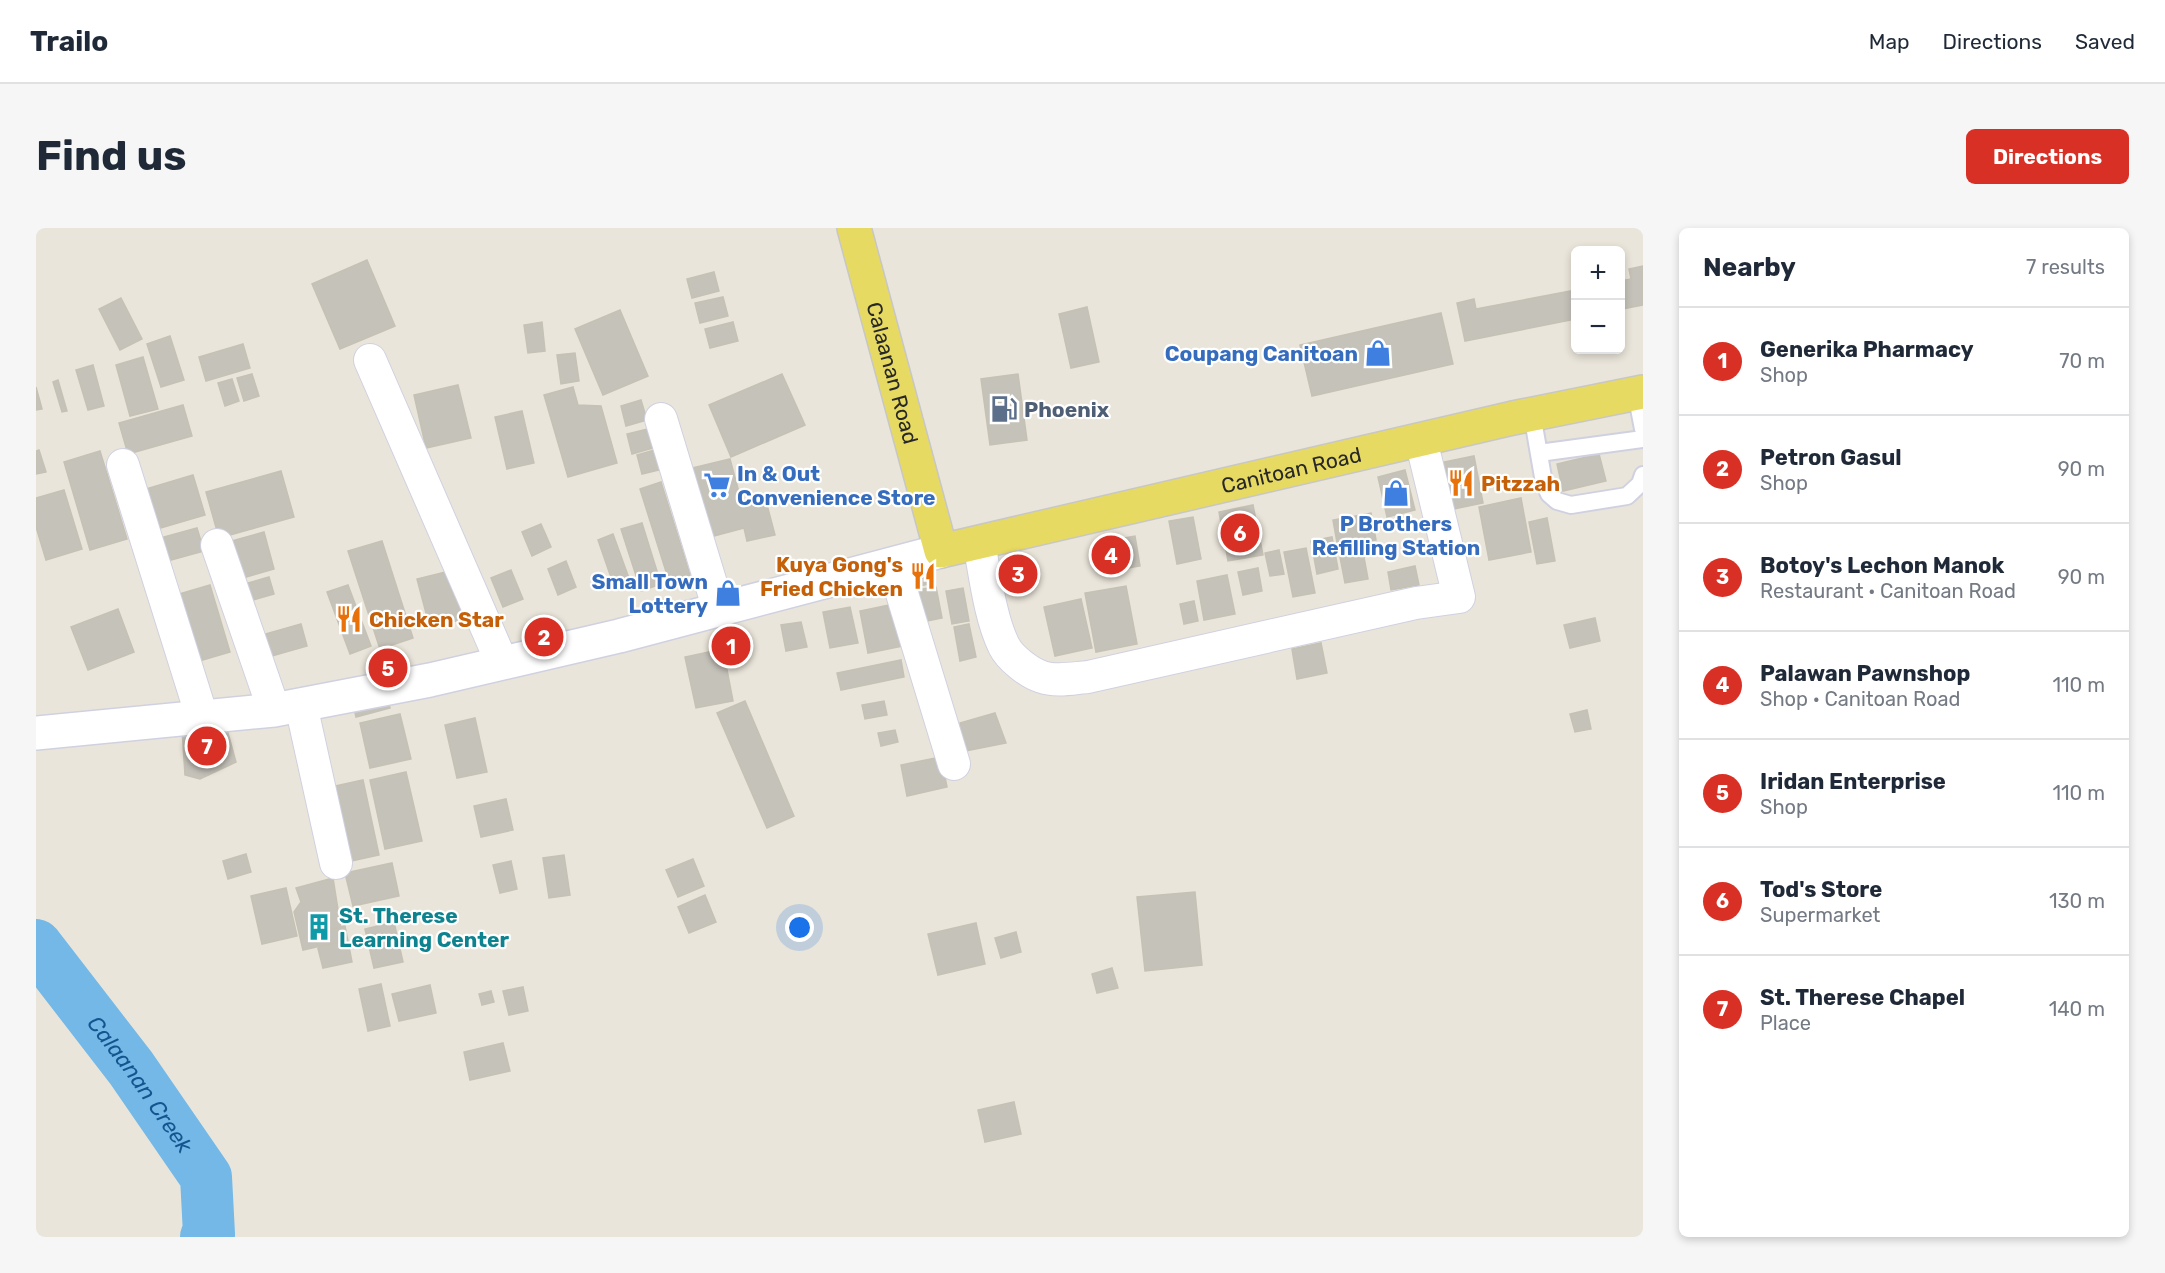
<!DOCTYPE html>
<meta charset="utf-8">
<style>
body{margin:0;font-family:Rubik,sans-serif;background:#f6f6f7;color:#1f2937}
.controls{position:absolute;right:18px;top:18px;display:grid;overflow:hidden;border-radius:9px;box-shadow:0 3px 9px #0003}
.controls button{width:54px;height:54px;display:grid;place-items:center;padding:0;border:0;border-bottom:2px solid #e0e1e3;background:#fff;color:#1f2937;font:30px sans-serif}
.you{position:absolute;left:764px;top:700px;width:21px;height:21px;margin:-15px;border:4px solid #fff;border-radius:50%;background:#1a73e8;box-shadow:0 0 0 9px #1a73e833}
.badge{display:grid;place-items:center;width:39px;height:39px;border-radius:50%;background:#d93025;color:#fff;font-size:20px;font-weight:700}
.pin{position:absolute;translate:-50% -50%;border:3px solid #fff;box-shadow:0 2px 6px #0006}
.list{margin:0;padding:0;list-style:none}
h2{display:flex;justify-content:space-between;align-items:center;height:78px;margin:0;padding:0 24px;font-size:26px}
h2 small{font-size:20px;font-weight:400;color:#747a83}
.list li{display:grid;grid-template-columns:39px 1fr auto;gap:18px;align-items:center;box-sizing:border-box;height:108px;padding:0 24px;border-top:2px solid #e0e1e3}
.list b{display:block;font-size:22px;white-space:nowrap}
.list p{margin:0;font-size:20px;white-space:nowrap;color:#747a83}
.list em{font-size:20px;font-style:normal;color:#747a83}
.map{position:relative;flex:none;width:1607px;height:1009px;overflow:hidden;border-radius:9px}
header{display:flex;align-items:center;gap:36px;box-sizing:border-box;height:84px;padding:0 30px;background:#fff;border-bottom:2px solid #e0e1e3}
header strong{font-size:28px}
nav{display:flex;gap:33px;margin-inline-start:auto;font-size:21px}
.intro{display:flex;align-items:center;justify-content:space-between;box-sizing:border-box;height:144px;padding:0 36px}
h1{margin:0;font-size:42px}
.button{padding:15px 27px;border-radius:9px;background:#d93025;color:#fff;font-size:21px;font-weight:700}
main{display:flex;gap:36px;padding:0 36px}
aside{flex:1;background:#fff;border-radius:9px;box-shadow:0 3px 9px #0003}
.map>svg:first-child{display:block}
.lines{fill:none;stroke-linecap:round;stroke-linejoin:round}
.river{stroke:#73b8e6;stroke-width:52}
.building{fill:#c5c2ba;stroke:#c5c1b4;stroke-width:1.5}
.service-casing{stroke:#d0d1e0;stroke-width:20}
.minor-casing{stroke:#d0d1e0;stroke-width:34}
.secondary-casing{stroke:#d0d1e0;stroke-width:36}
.primary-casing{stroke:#c7c7c7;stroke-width:36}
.service{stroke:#fff;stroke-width:16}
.minor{stroke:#fff;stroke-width:32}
.secondary{stroke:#fff;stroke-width:33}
.primary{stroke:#e7da62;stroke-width:33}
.labels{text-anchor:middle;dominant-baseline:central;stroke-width:4.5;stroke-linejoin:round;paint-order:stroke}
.shop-label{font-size:21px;font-weight:bold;fill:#366cbe;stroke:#fff;text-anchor:end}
.street-label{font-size:21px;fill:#282828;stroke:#fff}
.service-label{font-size:21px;font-weight:bold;fill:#4e5e75;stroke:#fff;text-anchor:start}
.food-label{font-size:21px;font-weight:bold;fill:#c56008;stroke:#fff;text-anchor:start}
.culture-label{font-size:21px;font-weight:bold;fill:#0d838f;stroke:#fff;text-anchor:start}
.water-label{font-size:22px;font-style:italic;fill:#15558f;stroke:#fff}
</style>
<header>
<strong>Trailo</strong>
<nav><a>Map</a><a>Directions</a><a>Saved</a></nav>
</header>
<div class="intro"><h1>Find us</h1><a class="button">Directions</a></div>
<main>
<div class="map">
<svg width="1607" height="1009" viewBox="0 0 1607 1009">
<rect width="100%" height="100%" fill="#eae5da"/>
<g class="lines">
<!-- river -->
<path class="river" id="s1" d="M0,717L95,840L170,949L173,1006L170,1009"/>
</g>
<!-- building -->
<path class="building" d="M331,32L359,98L304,121L276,56Z
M1607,38V77L1586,81L1584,53L1595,51L1593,41Z
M678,44L683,63L656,70L651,51Z
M1540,62V91L1429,113L1421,75L1438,71L1440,81Z
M687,69L692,88L664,95L659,75Z
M85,70L106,111L84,122L63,81Z
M1051,79L1063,134L1035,140L1023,86Z
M584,82L612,148L567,167L539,101Z
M1405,85L1417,136L1276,168L1264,117Z
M506,94L509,123L492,125L488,97Z
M697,94L702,113L674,120L669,101Z
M134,108L148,152L125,159L111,116Z
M207,116L214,140L170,153L163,129Z
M539,125L543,153L525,156L521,127Z
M107,129L122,181L94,188L80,137Z
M57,137L68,178L52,182L40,142Z
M216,146L223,168L208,173L201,150Z
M746,146L769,197L695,229L673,177Z
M982,146L991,212L954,217L945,151Z
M196,151L203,173L189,178L182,155Z
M22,152L31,183L26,184L17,154Z
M422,157L435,210L390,220L378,167Z
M0,159L6,181L0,182Z
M537,159L542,177L565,178L581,235L532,249L508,167Z
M605,172L611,192L590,198L585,178Z
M147,177L156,208L92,226L83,195Z
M486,183L498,235L471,241L459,189Z
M612,201L617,220L596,226L591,206Z
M622,221L627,241L606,246L601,227Z
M3,222L10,244L0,246V223Z
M64,223L91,311L54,322L28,234Z
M1563,226L1570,253L1527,263L1521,236Z
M1438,228L1447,275L1413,282L1403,235Z
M694,231L707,279L730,273L739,307L711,313L708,300L674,309L656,240Z
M1369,242L1379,282L1351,289L1342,249Z
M245,243L258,289L183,310L170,264Z
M157,247L169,287L121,301L110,261Z
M625,254L654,347L633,353L604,261Z
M28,262L46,321L10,332L0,299V270Z
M1485,270L1495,324L1453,332L1443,279Z
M1217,277L1227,327L1192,333L1183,284Z
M1335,285L1340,312L1302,320L1297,292Z
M1157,289L1165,331L1141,336L1133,293Z
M1511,290L1519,333L1501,336L1493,294Z
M606,295L625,356L605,363L585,301Z
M505,296L515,319L496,328L486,304Z
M161,300L168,323L124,335L117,312Z
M228,304L238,341L196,353L185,316Z
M577,306L594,353L578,358L562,312Z
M1099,308L1104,338L1064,345L1059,315Z
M1296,309L1302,341L1281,346L1275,313Z
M346,313L377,410L344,421L312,323Z
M1270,320L1279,365L1257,369L1248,324Z
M1243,322L1248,346L1234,348L1229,325Z
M1327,324L1332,351L1309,355L1304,329Z
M994,331L999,356L971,361L966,336Z
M530,333L540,359L522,367L512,341Z
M896,336L899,355L878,359L874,341Z
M1379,338L1383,357L1355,362L1352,344Z
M1222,340L1226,363L1207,367L1202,344Z
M418,342L431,390L394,400L381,351Z
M475,342L487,371L467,379L455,350Z
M1191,347L1199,386L1168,392L1161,353Z
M233,349L238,366L217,372L212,355Z
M174,357L194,424L153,436L133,369Z
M312,357L335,418L314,426L291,364Z
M1090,358L1101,416L1060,424L1049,365Z
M900,359L906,390L886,394L880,362Z
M927,360L933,393L916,396L910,363Z
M1045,371L1056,420L1019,428L1008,379Z
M1158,373L1162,393L1148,396L1144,376Z
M863,375L872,417L832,425L824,383Z
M814,379L822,415L794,420L787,384Z
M82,381L98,424L52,442L35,399Z
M1559,390L1564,413L1534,420L1528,397Z
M765,394L771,419L750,423L745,397Z
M265,396L271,418L232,429L226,407Z
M933,396L940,429L924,433L918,399Z
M1285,415L1291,445L1261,451L1256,421Z
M687,421L697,473L660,480L649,429Z
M865,432L868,449L805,462L801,445Z
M349,462L354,480L320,489L316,471Z
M709,473L758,588L731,600L681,485Z
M848,473L851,487L829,491L826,477Z
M1551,482L1555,501L1539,504L1534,486Z
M959,485L970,515L929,523L924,495Z
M364,486L375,531L334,540L324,495Z
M439,490L451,544L421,550L409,497Z
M189,494L200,534L164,551L149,547L146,501Z
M859,502L862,514L845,518L842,505Z
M905,529L911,559L871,568L865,537Z
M370,544L386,613L349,621L334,552Z
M327,552L343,627L315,633L299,558Z
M470,571L477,602L445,609L438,578Z
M210,626L215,644L192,651L187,633Z
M528,627L534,667L513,670L507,630Z
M657,631L668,658L642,669L630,642Z
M475,633L481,661L464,665L457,637Z
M356,635L363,668L317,678L309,645Z
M297,650L307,713L267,722L258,684L265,674L260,660Z
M250,660L261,708L226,716L215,668Z
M1159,664L1166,737L1109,743L1101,669Z
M669,667L680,694L653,705L642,679Z
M358,694L367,734L338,740L329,701Z
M940,695L949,736L902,747L892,706Z
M309,698L316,734L287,740L278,705Z
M980,704L985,724L965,730L959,710Z
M1076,740L1082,760L1061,765L1056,746Z
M345,756L354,798L332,803L323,761Z
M394,757L400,785L363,793L356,766Z
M487,759L492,783L473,787L467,763Z
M455,763L458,774L446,777L443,766Z
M467,815L474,843L434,852L428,824Z
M978,874L985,906L949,914L942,882Z"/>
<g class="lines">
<defs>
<path id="service" d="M1600,165L1607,201
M1496,186L1508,255L1513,266L1521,273L1535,277L1591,268L1604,256L1607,247
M1503,225L1607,211"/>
<path id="minor" d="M334,132L466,435
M625,191L683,382
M87,237L166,489
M943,315C949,346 954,390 968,418C974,430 993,445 1006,449C1020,454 1038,450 1052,449L1380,375L1423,369L1385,212
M181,317L238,482
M857,336L918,536
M265,477L300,635"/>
<path id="secondary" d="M0,505L238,482L394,452L583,408L905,323"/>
<g id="primary">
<path id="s2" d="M818,0L905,323L1477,190L1607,164"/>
</g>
</defs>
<!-- service casing -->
<use href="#service" class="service-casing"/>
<!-- minor casing -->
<use href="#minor" class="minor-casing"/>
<!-- secondary casing -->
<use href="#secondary" class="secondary-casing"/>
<!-- primary casing -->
<use href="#primary" class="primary-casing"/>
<!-- service -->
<use href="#service" class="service"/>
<!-- minor -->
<use href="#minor" class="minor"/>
<!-- secondary -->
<use href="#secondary" class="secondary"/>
<!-- primary -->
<use href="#primary" class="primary"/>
</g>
<!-- icons -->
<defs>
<symbol id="shop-bare" viewBox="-9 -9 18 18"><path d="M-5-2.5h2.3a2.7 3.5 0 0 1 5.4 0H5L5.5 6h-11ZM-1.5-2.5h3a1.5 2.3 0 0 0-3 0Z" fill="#3f7fe0" stroke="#fff" stroke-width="2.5" paint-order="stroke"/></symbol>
<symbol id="fuel-bare" viewBox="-9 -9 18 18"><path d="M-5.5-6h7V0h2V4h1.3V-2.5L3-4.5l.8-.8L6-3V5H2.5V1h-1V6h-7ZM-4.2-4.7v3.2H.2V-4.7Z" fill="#5c6f8a" stroke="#fff" stroke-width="2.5" paint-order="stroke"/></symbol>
<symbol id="restaurant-bare" viewBox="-9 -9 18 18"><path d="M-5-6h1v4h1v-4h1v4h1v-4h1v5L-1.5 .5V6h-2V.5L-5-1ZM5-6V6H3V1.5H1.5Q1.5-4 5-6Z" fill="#e8710a" stroke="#fff" stroke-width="2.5" paint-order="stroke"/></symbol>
<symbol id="supermarket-bare" viewBox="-9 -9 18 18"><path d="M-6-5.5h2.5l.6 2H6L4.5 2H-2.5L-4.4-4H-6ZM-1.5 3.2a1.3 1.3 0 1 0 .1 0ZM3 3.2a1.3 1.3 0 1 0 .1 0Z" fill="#3f7fe0" stroke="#fff" stroke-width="2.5" paint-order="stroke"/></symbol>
<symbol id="building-bare" viewBox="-9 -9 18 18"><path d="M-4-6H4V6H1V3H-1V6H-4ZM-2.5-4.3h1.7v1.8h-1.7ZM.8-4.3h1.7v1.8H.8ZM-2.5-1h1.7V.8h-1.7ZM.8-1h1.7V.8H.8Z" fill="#0f9aa8" stroke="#fff" stroke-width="2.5" paint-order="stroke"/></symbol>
</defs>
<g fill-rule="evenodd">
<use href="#shop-bare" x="1323" y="106" width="38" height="38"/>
<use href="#fuel-bare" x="949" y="162" width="38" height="38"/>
<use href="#restaurant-bare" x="1406" y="236" width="38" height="38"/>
<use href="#supermarket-bare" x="662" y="238" width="38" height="38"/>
<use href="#shop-bare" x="1341" y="246" width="38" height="38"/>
<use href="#restaurant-bare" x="868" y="329" width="38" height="38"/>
<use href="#shop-bare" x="673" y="346" width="38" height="38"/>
<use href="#restaurant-bare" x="294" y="372" width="38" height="38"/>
<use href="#building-bare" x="264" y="680" width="38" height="38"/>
</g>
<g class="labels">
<!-- shop labels -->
<g class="shop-label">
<text x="1322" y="125">Coupang Canitoan</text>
<text x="701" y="245" text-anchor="start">In &amp; Out<tspan x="701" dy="24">Convenience Store</tspan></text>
<text x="1360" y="295" text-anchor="middle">P Brothers<tspan x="1360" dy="24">Refilling Station</tspan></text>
<text x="672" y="353">Small Town<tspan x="672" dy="24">Lottery</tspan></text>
</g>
<!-- street labels -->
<g class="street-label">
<text stroke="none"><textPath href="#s2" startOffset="150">Calaanan Road</textPath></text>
<text stroke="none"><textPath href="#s2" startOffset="694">Canitoan Road</textPath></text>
</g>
<!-- service labels -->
<g class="service-label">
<text x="988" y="181">Phoenix</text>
</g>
<!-- food labels -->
<g class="food-label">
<text x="1445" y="255">Pitzzah</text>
<text x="867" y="336" text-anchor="end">Kuya Gong's<tspan x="867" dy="24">Fried Chicken</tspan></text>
<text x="333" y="391">Chicken Star</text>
</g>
<!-- culture labels -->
<g class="culture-label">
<text x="303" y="687">St. Therese<tspan x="303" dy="24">Learning Center</tspan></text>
</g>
<!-- water labels -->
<g class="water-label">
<text stroke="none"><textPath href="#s1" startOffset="174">Calaanan Creek</textPath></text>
</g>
</g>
</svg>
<div class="controls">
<button>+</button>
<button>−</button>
</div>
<div class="you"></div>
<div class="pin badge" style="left:695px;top:418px">1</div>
<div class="pin badge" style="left:508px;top:409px">2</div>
<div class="pin badge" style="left:982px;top:346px">3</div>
<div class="pin badge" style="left:1075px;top:327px">4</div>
<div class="pin badge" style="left:352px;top:440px">5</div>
<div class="pin badge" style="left:1204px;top:305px">6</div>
<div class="pin badge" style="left:171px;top:518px">7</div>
</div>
<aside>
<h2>Nearby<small>7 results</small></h2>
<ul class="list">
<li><span class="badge">1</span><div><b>Generika Pharmacy</b><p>Shop</p></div><em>70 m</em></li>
<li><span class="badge">2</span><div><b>Petron Gasul</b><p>Shop</p></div><em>90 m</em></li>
<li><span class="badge">3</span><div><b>Botoy's Lechon Manok</b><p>Restaurant · Canitoan Road</p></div><em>90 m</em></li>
<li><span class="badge">4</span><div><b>Palawan Pawnshop</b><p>Shop · Canitoan Road</p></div><em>110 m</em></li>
<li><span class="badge">5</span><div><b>Iridan Enterprise</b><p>Shop</p></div><em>110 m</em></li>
<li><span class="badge">6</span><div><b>Tod's Store</b><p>Supermarket</p></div><em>130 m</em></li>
<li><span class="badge">7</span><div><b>St. Therese Chapel</b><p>Place</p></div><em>140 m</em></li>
</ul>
</aside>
</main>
